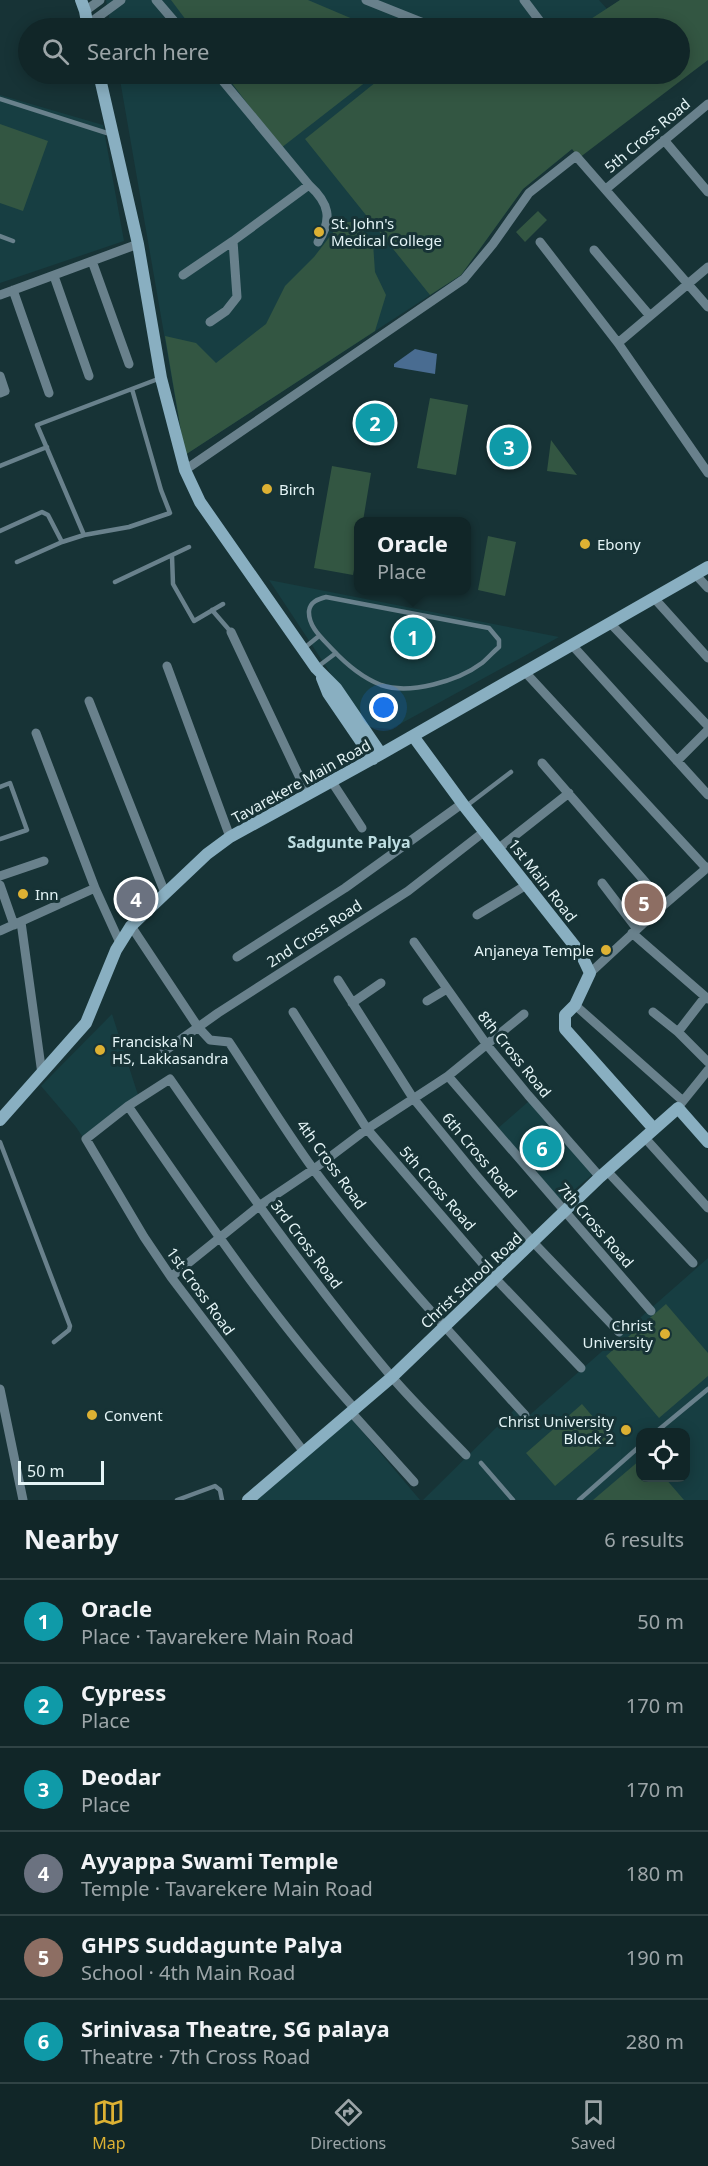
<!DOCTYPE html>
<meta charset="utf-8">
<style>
body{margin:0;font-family:"Noto Sans",sans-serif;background:#1e3234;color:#f1f3f6}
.controls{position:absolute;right:18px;bottom:18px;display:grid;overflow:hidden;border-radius:12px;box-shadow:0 3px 15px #0003}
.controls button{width:54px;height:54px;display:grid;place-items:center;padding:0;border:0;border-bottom:2px solid #304345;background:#112628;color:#f1f3f6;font:30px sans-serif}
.scale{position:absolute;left:18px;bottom:15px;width:86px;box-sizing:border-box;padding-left:6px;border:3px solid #e4f4f6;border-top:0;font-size:16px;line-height:21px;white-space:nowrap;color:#e4f4f6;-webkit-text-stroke:4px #173336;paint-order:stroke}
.you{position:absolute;left:384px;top:708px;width:21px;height:21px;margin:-15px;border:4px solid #fff;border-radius:50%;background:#1a73e8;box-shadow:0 0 0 9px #1a73e833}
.badge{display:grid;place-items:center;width:39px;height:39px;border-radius:50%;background:#ddb133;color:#fff;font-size:20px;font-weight:700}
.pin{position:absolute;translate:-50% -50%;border:3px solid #fff;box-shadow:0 2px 6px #0006}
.popup{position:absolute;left:354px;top:517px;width:117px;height:78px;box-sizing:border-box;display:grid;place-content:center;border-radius:12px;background:#112628;filter:drop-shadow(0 2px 4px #0005);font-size:20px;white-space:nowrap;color:#9ca5a8}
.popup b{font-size:22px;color:#f1f3f6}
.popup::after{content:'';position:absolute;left:50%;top:100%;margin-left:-12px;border:12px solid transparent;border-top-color:#112628}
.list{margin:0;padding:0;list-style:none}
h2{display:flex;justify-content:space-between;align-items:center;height:78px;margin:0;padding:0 24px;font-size:26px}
h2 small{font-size:20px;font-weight:400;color:#9ca5a8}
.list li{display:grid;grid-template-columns:39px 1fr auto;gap:18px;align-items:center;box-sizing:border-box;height:84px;padding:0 24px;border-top:2px solid #304345}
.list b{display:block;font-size:22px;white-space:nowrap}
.list p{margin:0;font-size:20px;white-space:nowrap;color:#9ca5a8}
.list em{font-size:20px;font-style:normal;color:#9ca5a8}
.icon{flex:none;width:33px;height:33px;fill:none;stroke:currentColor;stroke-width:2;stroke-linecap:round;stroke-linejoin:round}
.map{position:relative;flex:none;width:708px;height:1500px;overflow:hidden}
.search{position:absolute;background:#112628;box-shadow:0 3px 15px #0003;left:18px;right:18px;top:18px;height:66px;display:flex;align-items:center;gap:15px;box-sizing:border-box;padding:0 21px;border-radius:33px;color:#9ca5a8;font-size:22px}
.sheet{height:582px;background:#112628}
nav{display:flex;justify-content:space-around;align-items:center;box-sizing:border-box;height:84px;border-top:2px solid #304345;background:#112628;font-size:16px;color:#9ca5a8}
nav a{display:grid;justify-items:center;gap:3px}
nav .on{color:#ddb133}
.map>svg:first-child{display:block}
.built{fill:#173e42;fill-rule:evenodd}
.green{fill:#335642}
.water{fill:#496c91}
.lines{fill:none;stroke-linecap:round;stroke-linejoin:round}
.lane{stroke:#69818c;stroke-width:4.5}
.street{stroke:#69818c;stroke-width:9}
.secondary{stroke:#89afc1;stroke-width:12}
.poi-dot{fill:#ddb133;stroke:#173336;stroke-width:2}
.labels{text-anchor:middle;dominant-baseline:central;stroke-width:6;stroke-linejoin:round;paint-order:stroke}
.street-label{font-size:15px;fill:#e4f4f6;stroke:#173336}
.poi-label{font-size:15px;fill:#e4f4f6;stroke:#173336;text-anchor:start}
.neighbourhood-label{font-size:16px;font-weight:bold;fill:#bedee2;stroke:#173336}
</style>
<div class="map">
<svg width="708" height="1500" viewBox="0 0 708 1500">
<rect width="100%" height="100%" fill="#173336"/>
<!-- built -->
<path class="built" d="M106,0H599L607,9L620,0H708V60L572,149L523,189L461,275L185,455L119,74H680V28H111Z
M0,95L103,125L124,241L0,283Z
M269,580L559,637L391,729L366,727Z
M112,1014L138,1095L84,1139L76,1127L41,1086Z
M529,1101L593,1174L560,1202L497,1129Z
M708,1258V1500H423L514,1410L524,1420ZM640,1432H686V1478H640Z
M351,1418L420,1500H256Z"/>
<!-- green -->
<path class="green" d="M171,0H308L374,28H192Z
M620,0H708V60L579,158L572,149L523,189L461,275L430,295L305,139L386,74H680V28H577Z
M225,74H376L281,148Z
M0,124L48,141L23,211L0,203Z
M538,211L547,220L525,242L516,232Z
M341,222H356L373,243L375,272L386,295L375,331L185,455L165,336L196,343L216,363L266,324L285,286L314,257Z
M430,398L468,405L456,475L417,468Z
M551,440L577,475L547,471Z
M332,466L371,473L363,521L359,522V542L353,575L314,568Z
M488,536L516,542L505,596L478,590Z
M666,1304L708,1353V1376L659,1418L606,1356Z
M582,1404L611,1438L555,1486L526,1453Z
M640,1460V1478H665L684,1500H593Z"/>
<!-- water -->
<path class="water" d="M415,349L437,354L435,374L394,367V364Z"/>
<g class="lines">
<!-- lane -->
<path class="lane" d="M0,99L110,134
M0,236L13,241
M132,389L161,490L170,513L129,527L84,535L37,425L158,379
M0,466L47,447
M0,531L42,512L48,515L62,542
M172,556L173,584L194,621L223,604
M17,562L62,542L84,535
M115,582L189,547
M326,597L489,628L499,640V647C493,652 488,658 482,663C458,681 410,695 381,685C363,678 345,663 332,649C323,639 308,627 309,611C310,602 318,599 326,597Z
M212,610L231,632
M303,649L319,636
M316,668L336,653
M0,787L10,783L27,830L0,839
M465,807L511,772
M0,1142L70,1326L69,1330L54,1342
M656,1432L708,1389
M481,1463L513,1500
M177,1500L215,1486L220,1490L222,1500
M579,1500L640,1446"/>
<!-- street -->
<path class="street" d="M156,0L180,28
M366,0L436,28
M524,0L545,28
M85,11L100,0
M87,25L121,0
M664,140L708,192
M309,185C329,203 333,219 318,242
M606,189L708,104
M540,242L618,343L708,473
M594,250L650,316
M92,261L129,364
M183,275L233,241
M54,276L89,376
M13,290L49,393
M0,295L138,244
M210,322L226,311L237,297L233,241L309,185L217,74
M618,343L708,267
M0,376L5,391L0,393
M185,470L464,279L493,244L529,193L576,156L708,307
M695,574L708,588
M654,598L708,658
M610,623L708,726
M231,632L308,795
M572,645L708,795
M167,666L230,837
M525,672L706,868
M89,701L165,893
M36,733L95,888L120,943
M677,761L708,730
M542,763L647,884L659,909
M332,782L362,828
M499,848L569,793
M0,876L44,861
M602,883L637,929
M0,885L14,925
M477,915L528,884
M21,922L42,1074
M131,926L198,1027L210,1040L229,1042C257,1084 284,1129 314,1170C379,1256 453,1336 525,1415
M0,931L95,888
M632,933L708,999
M414,942L487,1045L528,1095L600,1177
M237,957L345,888L463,803
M590,973L659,909L708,867
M338,980L413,1098L476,1175L533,1242L619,1332
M427,1001L447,989
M352,1003L381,983
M575,1005L683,1101
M293,1012L367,1129L495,1278L581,1368
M653,1012L678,1032L708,1062
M678,1032L705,997
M156,1057L218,1013L408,891L485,831
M448,1076L651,1311
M128,1106C200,1210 270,1315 355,1409
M679,1106L708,1070
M645,1138L708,1208
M607,1171L693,1263
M171,1277L259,1206L314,1169L367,1129L448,1076L524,1014
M0,1389L23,1500
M351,1412L414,1482
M304,1452L171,1277L144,1237L86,1139L128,1106L170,1079C240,1180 311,1281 391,1376C414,1403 441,1429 466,1455"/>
<!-- secondary -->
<path class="secondary" d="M81,0L85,11L88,28
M99,74L138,244L161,378L185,470L200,502L316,668L336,688L381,754
M322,678L328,693L373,759
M413,736L465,807L581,954L590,973L575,1005L565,1015V1029L654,1129
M0,1120L86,1023L116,950L131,926L207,854L230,837L381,754L708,567
M248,1500L392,1377L600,1177L678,1108L708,1142"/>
</g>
<!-- markers -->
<g class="poi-dot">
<circle cx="319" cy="232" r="6"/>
<circle cx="267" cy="489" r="6"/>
<circle cx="585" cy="544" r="6"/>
<circle cx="23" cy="894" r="6"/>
<circle cx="606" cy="950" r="6"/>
<circle cx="100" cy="1050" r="6"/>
<circle cx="665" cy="1334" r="6"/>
<circle cx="92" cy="1415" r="6"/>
<circle cx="626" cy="1430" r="6"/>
</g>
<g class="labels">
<!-- street labels -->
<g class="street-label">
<text transform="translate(647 135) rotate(-40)">5th Cross Road</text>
<text transform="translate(301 781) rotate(-29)">Tavarekere Main Road</text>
<text transform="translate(543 880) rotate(52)">1st Main Road</text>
<text transform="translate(314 933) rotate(-33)">2nd Cross Road</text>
<text transform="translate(515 1054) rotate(51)">8th Cross Road</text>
<text transform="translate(480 1155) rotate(50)">6th Cross Road</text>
<text transform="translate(332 1164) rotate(54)">4th Cross Road</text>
<text transform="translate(438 1188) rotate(49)">5th Cross Road</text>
<text transform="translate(596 1225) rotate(49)">7th Cross Road</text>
<text transform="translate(307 1244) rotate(53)">3rd Cross Road</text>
<text transform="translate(471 1280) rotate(-43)">Christ School Road</text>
<text transform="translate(201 1291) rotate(54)">1st Cross Road</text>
</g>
<!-- poi labels -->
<g class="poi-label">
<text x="331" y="223">St. John's<tspan x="331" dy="17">Medical College</tspan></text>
<text x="279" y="489">Birch</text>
<text x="597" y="544">Ebony</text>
<text x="35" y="894">Inn</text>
<text x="594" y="950" text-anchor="end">Anjaneya Temple</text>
<text x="112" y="1041">Franciska N<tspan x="112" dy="17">HS, Lakkasandra</tspan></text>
<text x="653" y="1325" text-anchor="end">Christ<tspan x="653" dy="17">University</tspan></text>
<text x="104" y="1415">Convent</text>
<text x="614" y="1421" text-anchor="end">Christ University<tspan x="614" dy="17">Block 2</tspan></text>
</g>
<!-- neighbourhood labels -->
<g class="neighbourhood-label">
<text x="349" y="842">Sadgunte Palya</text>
</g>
</g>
</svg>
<div class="controls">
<button><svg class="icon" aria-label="locate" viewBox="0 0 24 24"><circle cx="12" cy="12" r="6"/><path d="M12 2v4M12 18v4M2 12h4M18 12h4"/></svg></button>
</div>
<div class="scale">50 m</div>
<div class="you"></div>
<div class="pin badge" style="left:413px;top:637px;background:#0f9aa8">1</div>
<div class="popup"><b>Oracle</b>Place</div>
<div class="pin badge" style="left:375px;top:423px;background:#0f9aa8">2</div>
<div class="pin badge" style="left:509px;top:447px;background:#0f9aa8">3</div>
<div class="pin badge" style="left:136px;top:899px;background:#6b7280">4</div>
<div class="pin badge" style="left:644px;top:903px;background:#8d6e63">5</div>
<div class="pin badge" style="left:542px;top:1148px;background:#0f9aa8">6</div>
<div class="search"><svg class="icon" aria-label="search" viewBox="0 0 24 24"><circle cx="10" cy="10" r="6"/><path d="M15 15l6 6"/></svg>Search here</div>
</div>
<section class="sheet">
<h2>Nearby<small>6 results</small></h2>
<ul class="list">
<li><span class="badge" style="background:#0f9aa8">1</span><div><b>Oracle</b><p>Place · Tavarekere Main Road</p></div><em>50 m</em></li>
<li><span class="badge" style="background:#0f9aa8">2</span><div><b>Cypress</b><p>Place</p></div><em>170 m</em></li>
<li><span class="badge" style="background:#0f9aa8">3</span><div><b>Deodar</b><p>Place</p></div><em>170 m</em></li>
<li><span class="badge" style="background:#6b7280">4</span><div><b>Ayyappa Swami Temple</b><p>Temple · Tavarekere Main Road</p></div><em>180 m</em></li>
<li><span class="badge" style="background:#8d6e63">5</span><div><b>GHPS Suddagunte Palya</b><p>School · 4th Main Road</p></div><em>190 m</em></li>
<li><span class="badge" style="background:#0f9aa8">6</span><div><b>Srinivasa Theatre, SG palaya</b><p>Theatre · 7th Cross Road</p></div><em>280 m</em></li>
</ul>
</section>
<nav>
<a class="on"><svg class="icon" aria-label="map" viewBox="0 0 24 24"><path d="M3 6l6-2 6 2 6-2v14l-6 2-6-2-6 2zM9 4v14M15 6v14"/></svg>Map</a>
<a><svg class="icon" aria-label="directions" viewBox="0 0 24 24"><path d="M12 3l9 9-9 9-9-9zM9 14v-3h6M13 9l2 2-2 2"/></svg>Directions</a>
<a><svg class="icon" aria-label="saved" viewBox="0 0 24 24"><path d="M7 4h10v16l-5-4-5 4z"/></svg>Saved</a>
</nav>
